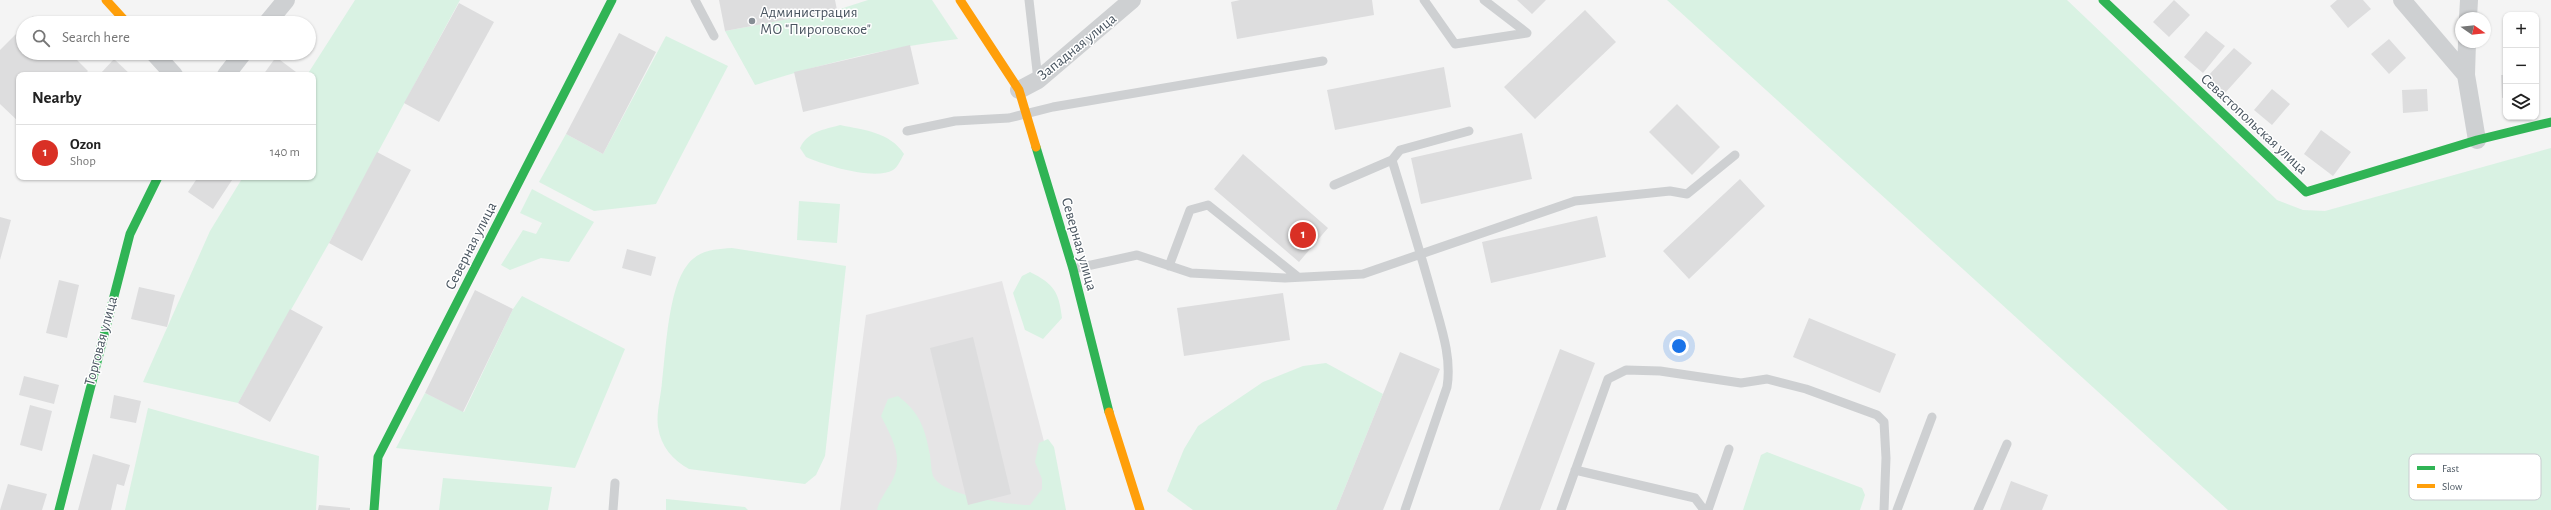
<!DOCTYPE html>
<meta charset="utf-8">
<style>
body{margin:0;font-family:"Alegreya Sans",sans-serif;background:#f6f6f6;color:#222}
.controls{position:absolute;right:12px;top:12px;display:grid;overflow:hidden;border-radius:8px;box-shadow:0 1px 3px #0004}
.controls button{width:36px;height:36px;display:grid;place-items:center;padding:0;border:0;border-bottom:1px solid #e0e0e0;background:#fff;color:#222;font:20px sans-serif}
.compass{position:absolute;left:2455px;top:12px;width:36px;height:36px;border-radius:50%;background:#fff;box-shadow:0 1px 3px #0004;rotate:104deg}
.you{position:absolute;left:1679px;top:346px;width:14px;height:14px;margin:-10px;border:3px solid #fff;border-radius:50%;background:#1a73e8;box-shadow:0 0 0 6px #1a73e833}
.badge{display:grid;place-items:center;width:26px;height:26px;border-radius:50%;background:#d93025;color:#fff;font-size:13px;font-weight:700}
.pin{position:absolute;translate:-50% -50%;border:2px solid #fff;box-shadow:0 1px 4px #0006}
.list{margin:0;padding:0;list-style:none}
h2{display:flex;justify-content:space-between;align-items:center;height:52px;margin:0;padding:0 16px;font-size:17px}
h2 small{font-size:13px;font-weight:400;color:#767676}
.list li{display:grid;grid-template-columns:26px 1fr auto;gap:12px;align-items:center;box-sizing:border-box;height:56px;padding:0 16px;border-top:1px solid #e0e0e0}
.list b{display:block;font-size:15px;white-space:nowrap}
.list p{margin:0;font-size:13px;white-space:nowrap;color:#767676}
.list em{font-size:13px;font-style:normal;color:#767676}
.icon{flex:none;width:22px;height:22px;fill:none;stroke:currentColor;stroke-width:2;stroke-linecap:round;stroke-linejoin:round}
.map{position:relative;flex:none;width:2551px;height:510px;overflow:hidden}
.search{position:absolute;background:#fff;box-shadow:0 1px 3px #0004;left:16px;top:16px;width:300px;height:44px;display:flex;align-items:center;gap:10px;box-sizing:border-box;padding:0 14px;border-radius:22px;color:#767676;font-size:15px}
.panel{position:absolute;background:#fff;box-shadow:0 1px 3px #0004;left:16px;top:72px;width:300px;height:108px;border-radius:8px}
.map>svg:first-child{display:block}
.education{fill:#e6e5e6}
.green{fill:#d9f2e3}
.building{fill:#ddddde}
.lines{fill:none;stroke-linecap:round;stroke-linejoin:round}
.lane{stroke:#ced0d2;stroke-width:9}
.street{stroke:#ced0d2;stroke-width:18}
.fast{stroke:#30b455;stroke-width:9}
.slow{stroke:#ff9f0a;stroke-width:9}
.poi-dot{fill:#868d94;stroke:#fff;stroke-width:1.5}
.labels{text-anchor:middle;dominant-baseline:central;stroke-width:3;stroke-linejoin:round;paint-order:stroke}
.poi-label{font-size:15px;fill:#4a5661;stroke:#fff;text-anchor:start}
.street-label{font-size:15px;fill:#4a5661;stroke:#fff}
.key{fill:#fff;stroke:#c9ccd0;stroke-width:1}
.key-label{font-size:11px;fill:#4a5661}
</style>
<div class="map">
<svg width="2551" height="510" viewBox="0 0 2551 510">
<rect width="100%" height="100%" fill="#f4f4f4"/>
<!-- education -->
<path class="education" d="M1002,281L1062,510H840L866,315Z"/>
<!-- green -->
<path class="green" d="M355,0H460L329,243L238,403L143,382L210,231L243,177H313V75H307Z
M868,0H932L958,39C889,47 821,64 755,85L725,31L837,10Z
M1667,0H2067L2277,200L2303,210L2325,211L2551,148V510H2228Z
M666,36L728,66L656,204L594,211L539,182L566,134L603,154Z
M840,125C864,130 890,132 904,154C901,159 898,167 893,170C875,181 824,165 806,157L800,148C808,131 823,130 840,125Z
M532,189L594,222L569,262L541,258L510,270L501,265L523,230L536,234L542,223L520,213Z
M799,201L840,204L837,243L797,240Z
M732,248L846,266L825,456L816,475L805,484L689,469C673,460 661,447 658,427C656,413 661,396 662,382C666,350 668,288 688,264C699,250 716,249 732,248Z
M1030,272C1054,284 1059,292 1062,318L1043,339L1025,330L1013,293L1022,276Z
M522,296L625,349L575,468L396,448L425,393L464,412L513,309Z
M1326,363L1383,394L1336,510H1193L1167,491L1184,449L1198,426L1263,382L1303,366Z
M898,396C920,413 925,428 930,455C931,462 931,470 933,476C942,496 1011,505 1030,505L1042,489V479L1035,462L1039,443L1048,439L1054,447L1066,510H877C879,501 886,491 891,483C905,459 892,438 881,416L888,399Z
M148,408L319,456L316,510H125Z
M1767,452L1862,488L1865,495L1860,510H1743L1761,455Z
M443,478L552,487L548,510H439Z
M666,499L745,507L748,510H666Z"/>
<!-- building -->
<path class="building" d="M719,0H835L837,10L725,31Z
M1240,0H1372L1374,15L1237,39L1231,2Z
M1517,0H1546L1532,14Z
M2174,0L2190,15L2169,37L2153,22Z
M2337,0H2363L2371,9L2348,28L2330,6Z
M459,3L494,22L439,122L404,103Z
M1585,10L1616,42L1535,119L1504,87Z
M33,16L40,23H27Z
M23,27V53H70L88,71L84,75H19V122L0,104V50Z
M2206,31L2225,46L2203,73L2184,57Z
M619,33L656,52L603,154L566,134Z
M2389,39L2406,58L2389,74L2371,54Z
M910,45L919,84L803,112L794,72Z
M2234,48L2252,63L2225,93L2207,77Z
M276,57L300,75H263Z
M114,59L131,75H103L101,73Z
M1444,67L1451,107L1335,130L1327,90Z
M2501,75H2506V97L2502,98Z
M2272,89L2290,104L2272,125L2254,110Z
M2427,89L2428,111L2403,113L2402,90Z
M1677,104L1720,147L1692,175L1649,132Z
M2321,130L2351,152L2333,176L2304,154Z
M1522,133L1532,179L1421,204L1411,158Z
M377,152L411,170L362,261L329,243Z
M1243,154L1328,228L1299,262L1214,189Z
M198,177H234L213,209L188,192Z
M1740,179L1765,206L1689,279L1663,251Z
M1597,216L1606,257L1491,283L1482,242Z
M0,217L11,220L0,260Z
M627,249L656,257L651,276L622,268Z
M59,280L79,285L67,338L46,333Z
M139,287L175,295L167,327L131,319Z
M475,290L513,309L463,412L425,393Z
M1283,293L1290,340L1184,356L1177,308Z
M290,309L323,327L270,422L238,403Z
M1809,318L1896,354L1880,393L1793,357Z
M973,337L1011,494L968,505L930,348Z
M1560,349L1595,363L1540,510H1499Z
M1400,352L1440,369L1383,510H1336Z
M24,376L59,385L54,404L19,395Z
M114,395L141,401L136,423L110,418Z
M30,405L52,411L42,451L20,445Z
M93,454L130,465L124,486L117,484L111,510H78Z
M2011,481L2048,495L2042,510H2000Z
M8,484L47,494L42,510H0Z
M319,505L350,508V510H318Z"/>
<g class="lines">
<!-- lane -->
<path class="lane" d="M695,0L714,36
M1029,0L1038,80
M1424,0L1455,44L1527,33L1484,0
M907,131L955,121L1009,118L1053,107L1323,61
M1334,185L1392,160
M1169,266L1190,210L1208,205L1298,277
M1073,269L1137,255L1191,273L1285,278L1363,274L1575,201L1670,191L1687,194L1735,155
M1575,470L1695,498L1704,510
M613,510L615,483
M1405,510L1447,387C1452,357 1441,327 1433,298C1420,251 1406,206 1392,160L1400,150L1469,131
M1561,510L1608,379L1626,370L1660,371L1741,383L1767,379L1806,389L1877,415L1884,422L1886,458L1884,510
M1708,510L1729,449
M1897,510L1932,417
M1978,510L2007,444"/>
<!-- street -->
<path class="street" d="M2402,0L2466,75
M2468,18L2469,0
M267,23L286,0
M2467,42L2466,75L2477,140
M154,53L174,75
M226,75L243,53
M1019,90L1038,80L1132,0"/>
<!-- fast -->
<path class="fast" d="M2103,0L2306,192L2477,140L2551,122
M1036,147L1073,269L1109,412
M59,510L130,234L158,177
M374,510L378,457L612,0"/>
<!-- slow -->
<path class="slow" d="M106,0L127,23
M960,0L1019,90L1036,147
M1109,412L1140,510"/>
</g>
<!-- markers -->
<circle class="poi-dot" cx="752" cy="21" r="4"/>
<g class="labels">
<!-- poi labels -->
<g class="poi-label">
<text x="760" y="12">Администрация<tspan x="760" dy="17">МО "Пироговское"</tspan></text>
</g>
<!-- street labels -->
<g class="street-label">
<text transform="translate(1077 47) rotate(-39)">Западная улица</text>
<text transform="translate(2254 124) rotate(43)">Севастопольская улица</text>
<text transform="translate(1079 244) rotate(74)">Северная улица</text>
<text transform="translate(471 246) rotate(-63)">Северная улица</text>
<text transform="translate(101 341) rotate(-75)">Торговая улица</text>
</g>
</g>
<!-- legend -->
<rect x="2409" y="454" width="132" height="46" rx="6" class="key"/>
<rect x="2417" y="466" width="18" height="4" fill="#30b455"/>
<rect x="2417" y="484" width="18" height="4" fill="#ff9f0a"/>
<g class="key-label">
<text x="2442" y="472">Fast</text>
<text x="2442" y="490">Slow</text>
</g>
</svg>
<div class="controls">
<button>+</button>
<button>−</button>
<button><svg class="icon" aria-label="layers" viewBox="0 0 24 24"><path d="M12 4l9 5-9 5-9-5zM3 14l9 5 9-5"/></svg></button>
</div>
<svg class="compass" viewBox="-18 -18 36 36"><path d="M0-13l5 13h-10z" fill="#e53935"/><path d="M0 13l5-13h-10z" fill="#767676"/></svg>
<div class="you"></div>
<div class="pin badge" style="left:1303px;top:235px">1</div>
<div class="search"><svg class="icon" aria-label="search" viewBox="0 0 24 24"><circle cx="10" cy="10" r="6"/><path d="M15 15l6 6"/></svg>Search here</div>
<section class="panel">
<h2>Nearby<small></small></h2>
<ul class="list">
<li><span class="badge">1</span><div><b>Ozon</b><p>Shop</p></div><em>140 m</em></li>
</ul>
</section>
</div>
